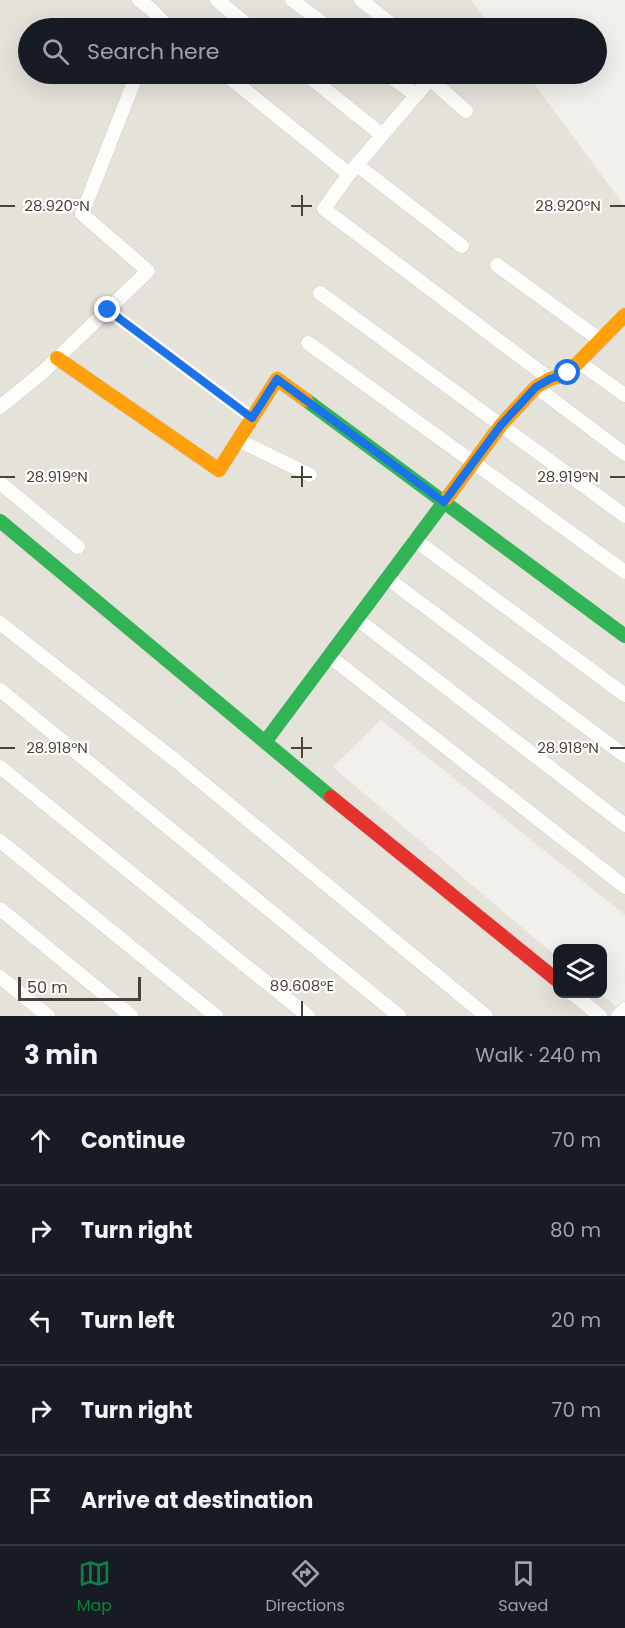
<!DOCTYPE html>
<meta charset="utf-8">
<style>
body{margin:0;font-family:Poppins,sans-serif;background:#20242c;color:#f1f3f6}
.controls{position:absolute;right:18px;bottom:18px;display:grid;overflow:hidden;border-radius:12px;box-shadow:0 6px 24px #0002}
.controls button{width:54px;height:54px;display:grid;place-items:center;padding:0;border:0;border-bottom:2px solid #363941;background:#171b24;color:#f1f3f6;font:30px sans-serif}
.scale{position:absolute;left:18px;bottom:15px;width:123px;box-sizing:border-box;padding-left:6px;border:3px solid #494238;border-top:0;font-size:16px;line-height:21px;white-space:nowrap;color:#494238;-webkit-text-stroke:4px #fff;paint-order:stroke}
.stop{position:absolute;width:18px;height:18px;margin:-14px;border:4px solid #1a73e8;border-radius:50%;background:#fff}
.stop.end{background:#1a73e8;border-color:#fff;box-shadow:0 2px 6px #0008}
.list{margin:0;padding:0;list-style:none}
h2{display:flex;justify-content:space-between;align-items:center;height:78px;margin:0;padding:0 24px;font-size:26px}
h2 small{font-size:20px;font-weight:400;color:#9ea1a6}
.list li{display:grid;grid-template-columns:39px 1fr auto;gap:18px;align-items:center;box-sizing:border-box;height:90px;padding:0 24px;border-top:2px solid #363941}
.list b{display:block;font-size:22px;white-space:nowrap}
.list em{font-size:20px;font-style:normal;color:#9ea1a6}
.icon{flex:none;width:33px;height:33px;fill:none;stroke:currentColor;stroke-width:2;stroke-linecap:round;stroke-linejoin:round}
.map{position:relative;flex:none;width:625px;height:1016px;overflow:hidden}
.search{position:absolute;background:#171b24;box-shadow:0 6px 24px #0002;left:18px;right:18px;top:18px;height:66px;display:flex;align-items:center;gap:15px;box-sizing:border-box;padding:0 21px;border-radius:33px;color:#9ea1a6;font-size:22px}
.sheet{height:528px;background:#171b24}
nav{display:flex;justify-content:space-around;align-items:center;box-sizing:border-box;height:84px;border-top:2px solid #363941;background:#171b24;font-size:16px;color:#9ea1a6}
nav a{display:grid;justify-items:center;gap:3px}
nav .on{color:#0b8043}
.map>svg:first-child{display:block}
.residential{fill:#e5e2da}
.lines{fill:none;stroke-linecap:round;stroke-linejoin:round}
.street-casing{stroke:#d0ceca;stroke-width:15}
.fast-casing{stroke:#d1cdc4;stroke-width:15}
.slow-casing{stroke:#d1cdc4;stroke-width:15}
.jam-casing{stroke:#d1cdc4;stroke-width:15}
.street{stroke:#fdfdfc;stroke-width:14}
.fast{stroke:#30b455;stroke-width:14}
.slow{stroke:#ff9f0a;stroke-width:14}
.jam{stroke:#e5322d;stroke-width:14}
.route{stroke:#1a73e8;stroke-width:8}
.ticks{fill:none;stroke:#494238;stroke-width:2}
.ticks-label{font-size:15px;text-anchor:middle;fill:#494238;stroke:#fff;stroke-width:4.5;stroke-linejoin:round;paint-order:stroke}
</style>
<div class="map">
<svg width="625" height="1016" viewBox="0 0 625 1016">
<rect width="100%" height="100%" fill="#f2f0ed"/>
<!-- residential -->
<path class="residential" d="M0,0H471L493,28H28V74H527L625,207V915L381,720L333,767L557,957L558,993L601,994L625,1014V1016H0Z"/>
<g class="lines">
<defs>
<path id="street" d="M139,0L152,10L167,26
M217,0L251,28
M292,0L329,28
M361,0L396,28
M225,74L349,174L430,79L466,111
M306,74L382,135
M387,74L416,95
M357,165L462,246
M349,174L324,209L550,379
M497,265L600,340
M320,293L625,516
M108,310L252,418
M308,343L625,572
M579,362L625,395
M536,387L625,454
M0,407L44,371L148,271L82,214L137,74
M238,440L310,475
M0,483L78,547
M415,540L625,695
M387,578L625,756
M357,619L625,825
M0,623L180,764L486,1016
M329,656L625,887
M0,690L399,1016
M0,767L308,1016
M0,841L216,1016
M0,909L131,1016
M0,977L48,1016
M572,993L600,1016
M618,1016L625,1009"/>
<path id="fast" d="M306,400L625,636
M0,521L331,797
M265,742L447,498"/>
<path id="slow" d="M57,358L219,470L277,379L306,400
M447,498L501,425L536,387L550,379L568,373L625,315"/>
<path id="jam" d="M331,797L558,981"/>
</defs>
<!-- street casing -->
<use href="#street" class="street-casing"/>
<!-- fast casing -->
<use href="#fast" class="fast-casing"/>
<!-- slow casing -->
<use href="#slow" class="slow-casing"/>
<!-- jam casing -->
<use href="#jam" class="jam-casing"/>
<!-- street -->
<use href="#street" class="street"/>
<!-- fast -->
<use href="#fast" class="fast"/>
<!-- slow -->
<use href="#slow" class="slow"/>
<!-- jam -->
<use href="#jam" class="jam"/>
</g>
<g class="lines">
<!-- route -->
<path class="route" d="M108,310L252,418L277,379L444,502L501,425L536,387L550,379L568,373"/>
</g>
<!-- ticks -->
<path class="ticks" d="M302,195V216M0,206H15M291,206H312M610,206H625M302,466V487M0,477H15M291,477H312M610,477H625M302,737V758M0,748H15M291,748H312M610,748H625M302,1001V1016"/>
<g class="ticks-label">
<text x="57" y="211">28.920°N</text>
<text x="568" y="211">28.920°N</text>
<text x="57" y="482">28.919°N</text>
<text x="568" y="482">28.919°N</text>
<text x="57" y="753">28.918°N</text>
<text x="568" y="753">28.918°N</text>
<text x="302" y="991">89.608°E</text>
</g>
</svg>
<div class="controls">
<button><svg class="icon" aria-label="layers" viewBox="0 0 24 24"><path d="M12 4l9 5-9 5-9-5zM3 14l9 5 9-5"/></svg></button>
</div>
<div class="scale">50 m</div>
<div class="stop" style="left:568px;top:373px"></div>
<div class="stop end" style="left:108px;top:310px"></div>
<div class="search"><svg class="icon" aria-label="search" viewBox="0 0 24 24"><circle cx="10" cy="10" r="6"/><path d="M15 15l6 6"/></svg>Search here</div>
</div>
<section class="sheet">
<h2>3 min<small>Walk · 240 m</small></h2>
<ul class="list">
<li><svg class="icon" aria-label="ahead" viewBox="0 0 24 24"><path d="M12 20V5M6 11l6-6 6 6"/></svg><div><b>Continue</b></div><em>70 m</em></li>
<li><svg class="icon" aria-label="right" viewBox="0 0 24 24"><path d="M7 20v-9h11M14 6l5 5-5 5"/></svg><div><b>Turn right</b></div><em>80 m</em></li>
<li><svg class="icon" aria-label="left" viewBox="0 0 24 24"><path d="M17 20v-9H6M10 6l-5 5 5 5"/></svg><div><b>Turn left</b></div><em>20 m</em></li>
<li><svg class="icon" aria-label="right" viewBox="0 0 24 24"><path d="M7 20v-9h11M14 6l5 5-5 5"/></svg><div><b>Turn right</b></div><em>70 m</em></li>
<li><svg class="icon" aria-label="arrive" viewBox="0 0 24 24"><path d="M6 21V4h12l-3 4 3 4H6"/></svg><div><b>Arrive at destination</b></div></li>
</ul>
</section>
<nav>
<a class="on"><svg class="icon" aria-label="map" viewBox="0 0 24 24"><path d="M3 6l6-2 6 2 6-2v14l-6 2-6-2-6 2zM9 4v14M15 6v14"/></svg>Map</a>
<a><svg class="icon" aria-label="directions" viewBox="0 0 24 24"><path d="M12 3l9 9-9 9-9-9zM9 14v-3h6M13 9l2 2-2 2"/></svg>Directions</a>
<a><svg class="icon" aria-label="saved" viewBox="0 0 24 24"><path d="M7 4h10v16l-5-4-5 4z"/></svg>Saved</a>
</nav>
